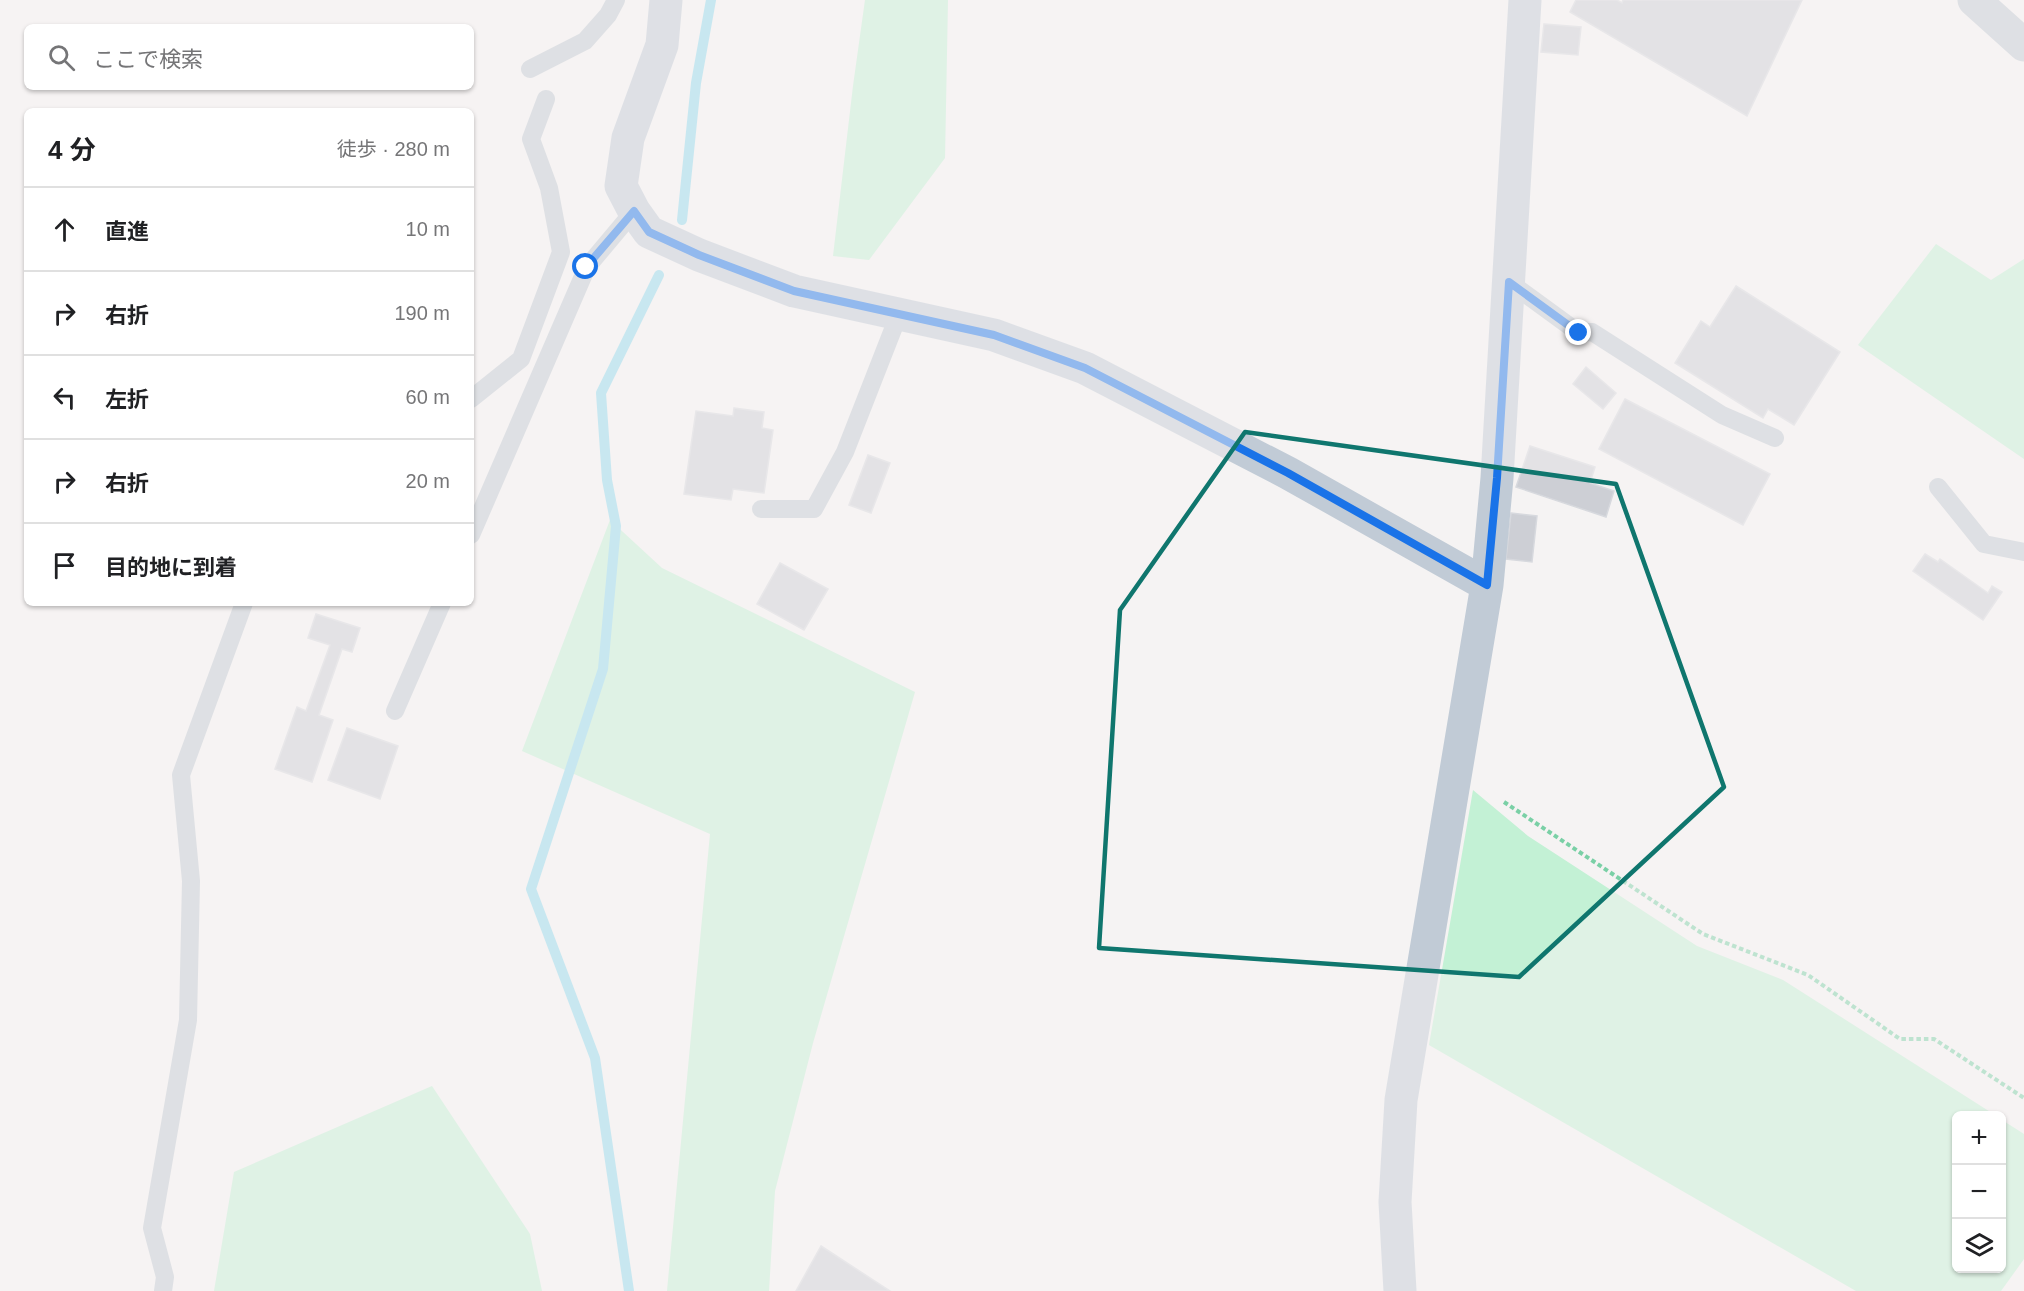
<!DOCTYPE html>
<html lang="ja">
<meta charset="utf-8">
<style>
body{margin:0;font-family:Helvetica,"Noto Sans JP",sans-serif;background:#f2f2f2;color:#202124}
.controls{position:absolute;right:18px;bottom:18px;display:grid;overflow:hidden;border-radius:9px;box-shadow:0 2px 4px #0004}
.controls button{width:54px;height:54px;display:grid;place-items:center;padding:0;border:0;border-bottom:2px solid #e0e0e0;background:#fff;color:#202124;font:30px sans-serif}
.stop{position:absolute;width:18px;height:18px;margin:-14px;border:4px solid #1a73e8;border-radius:50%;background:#fff}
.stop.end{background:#1a73e8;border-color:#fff;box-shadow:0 2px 6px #0008}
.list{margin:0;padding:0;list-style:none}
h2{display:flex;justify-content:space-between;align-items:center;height:78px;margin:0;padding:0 24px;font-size:26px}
h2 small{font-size:20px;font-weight:400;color:#757577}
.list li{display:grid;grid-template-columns:39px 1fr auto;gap:18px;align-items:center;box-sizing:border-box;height:84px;padding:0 24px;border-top:2px solid #e0e0e0}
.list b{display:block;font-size:22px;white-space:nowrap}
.list em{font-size:20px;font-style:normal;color:#757577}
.icon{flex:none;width:33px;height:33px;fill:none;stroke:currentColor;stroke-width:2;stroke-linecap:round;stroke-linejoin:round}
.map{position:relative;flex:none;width:2024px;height:1291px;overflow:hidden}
.search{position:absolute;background:#fff;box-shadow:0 2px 4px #0004;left:24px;top:24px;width:450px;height:66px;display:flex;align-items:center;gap:15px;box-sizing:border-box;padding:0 21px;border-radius:9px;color:#757577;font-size:22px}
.panel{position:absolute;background:#fff;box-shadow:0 2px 4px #0004;left:24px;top:108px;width:450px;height:498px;border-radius:9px}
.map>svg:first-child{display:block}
.green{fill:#c3f1d5}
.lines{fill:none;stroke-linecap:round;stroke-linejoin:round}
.stream{stroke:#90daee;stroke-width:10}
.building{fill:#cdcfd5;stroke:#d7d9de;stroke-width:1.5}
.path{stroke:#7ad0a6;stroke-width:4;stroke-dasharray:4.5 3;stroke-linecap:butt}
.lane{stroke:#c1cad2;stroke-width:18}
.street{stroke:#c1cad2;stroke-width:33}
.secondary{stroke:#c1cbd6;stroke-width:33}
.route{stroke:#1a73e8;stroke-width:8}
.marked{fill:none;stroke:#0f766e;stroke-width:4.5;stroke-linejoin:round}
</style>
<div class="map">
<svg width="2024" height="1291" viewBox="0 0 2024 1291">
<rect width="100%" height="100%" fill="#f5f3f3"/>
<!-- green -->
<path class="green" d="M865,0H948L945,158L869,260L833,256L853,86Z
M1936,244L1991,280L2024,259V459L1858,345Z
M610,520L662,568L915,692L813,1043L775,1191L769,1291H667L710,834L522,751Z
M1473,790L1528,836L1697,946L1783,980L1995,1115L1956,1116V1268H2002V1120L2024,1134V1259L2001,1291H1856L1429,1045Z
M432,1086L530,1234L542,1291H214L234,1172Z"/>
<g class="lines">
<!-- stream -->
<path class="stream" d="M682,220L696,83L711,0
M629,1291L595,1058L531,889L603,669L616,526L607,480L601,393L659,275"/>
</g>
<!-- building -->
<path class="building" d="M1576,0H1617L1622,3L1623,0H1802L1747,116L1570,12Z
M1544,24L1581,27L1578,55L1541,52Z
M1736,286L1840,352L1794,425L1768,409L1763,418L1675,363L1701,321L1710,327Z
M1586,367L1616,393L1603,409L1573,384Z
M1625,399L1770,474L1743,525L1599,449Z
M734,408L764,412L762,428L773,430L764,493L733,489L731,500L684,494L696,411L733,416Z
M1530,446L1595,467L1590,483L1614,491L1606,517L1516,487Z
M868,455L890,463L871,513L849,505Z
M1511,513L1537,516L1532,562L1506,559Z
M1925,554L1938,562L1940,559L1988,593L1992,586L2002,592L1983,620L1913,571Z
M780,563L828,589L804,630L757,604Z
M316,614L360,628L352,652L342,649L319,715L333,720L312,782L275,769L297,707L306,711L330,645L308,638Z
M347,728L398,746L380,799L328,780Z
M821,1246L890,1291H796Z"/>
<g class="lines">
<!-- path -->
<path class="path" d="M1504,802L1703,934L1808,975L1900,1039H1934L2024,1098"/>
<!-- lane -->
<path class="lane" d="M530,69L585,41L608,15L616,0
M1509,282L1579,333L1592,332L1722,415L1775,438
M471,399L521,359L561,252L549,188L531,139L546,99
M1938,487L1984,544L2024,552
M761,509H814L845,452L899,314
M471,535L587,267L634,211
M395,711L442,603
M163,1291L165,1277L152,1228L188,1020L191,881L181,775L244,603"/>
<!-- street -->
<path class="street" d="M1974,0L2024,45"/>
<!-- secondary -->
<path class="secondary" d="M666,0L662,45L628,138L621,186L634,211L649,232L699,255L794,291L994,335L1085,368L1288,473L1487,585
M1400,1291L1395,1202L1401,1100L1487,585L1497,478L1525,0"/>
</g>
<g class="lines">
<!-- route -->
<path class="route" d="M586,267L634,211L649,232L699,255L794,291L994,335L1085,368L1288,473L1487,585L1497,478L1509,282L1579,333"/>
</g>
<!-- marked area -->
<path d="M0 0H2024V1291H0ZM1245,432L1616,484L1724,787L1519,977L1099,948L1120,610Z" fill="#f5f3f3" fill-opacity=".55" fill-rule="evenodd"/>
<path class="marked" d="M1245,432L1616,484L1724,787L1519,977L1099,948L1120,610Z"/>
</svg>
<div class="controls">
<button>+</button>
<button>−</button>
<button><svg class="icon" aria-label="layers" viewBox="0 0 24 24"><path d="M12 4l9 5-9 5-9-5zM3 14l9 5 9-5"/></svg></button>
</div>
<div class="stop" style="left:586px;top:267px"></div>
<div class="stop end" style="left:1579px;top:333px"></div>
<div class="search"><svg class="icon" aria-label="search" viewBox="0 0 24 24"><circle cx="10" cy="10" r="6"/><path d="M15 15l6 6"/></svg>ここで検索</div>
<section class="panel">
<h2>4 分<small>徒歩 · 280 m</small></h2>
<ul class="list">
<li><svg class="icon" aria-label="ahead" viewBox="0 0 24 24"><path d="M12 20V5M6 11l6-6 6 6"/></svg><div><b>直進</b></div><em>10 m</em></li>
<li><svg class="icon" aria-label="right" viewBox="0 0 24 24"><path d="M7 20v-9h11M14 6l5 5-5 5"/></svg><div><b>右折</b></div><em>190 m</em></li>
<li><svg class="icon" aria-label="left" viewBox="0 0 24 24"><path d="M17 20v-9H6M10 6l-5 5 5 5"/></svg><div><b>左折</b></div><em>60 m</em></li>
<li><svg class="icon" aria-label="right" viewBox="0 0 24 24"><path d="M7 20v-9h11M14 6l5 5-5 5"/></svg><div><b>右折</b></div><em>20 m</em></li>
<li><svg class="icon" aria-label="arrive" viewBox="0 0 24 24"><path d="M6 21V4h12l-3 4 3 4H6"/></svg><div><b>目的地に到着</b></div></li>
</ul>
</section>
</div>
